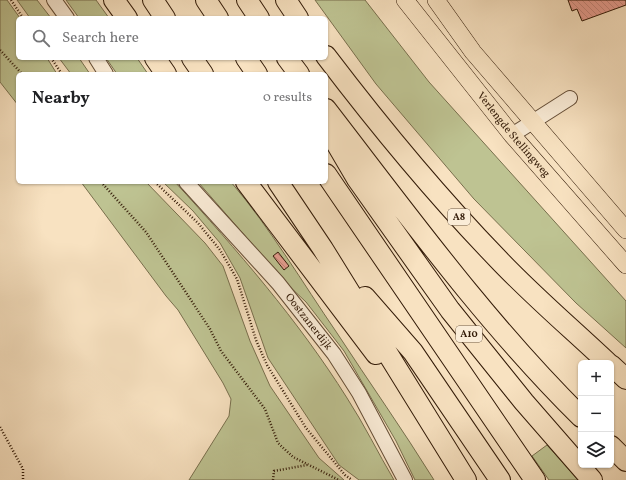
<!DOCTYPE html>
<meta charset="utf-8">
<style>
body{margin:0;font-family:Vollkorn,serif;background:#f2f2f2;color:#202124}
.controls{position:absolute;right:12px;bottom:12px;display:grid;overflow:hidden;border-radius:6px;box-shadow:0 1px 3px #0004}
.controls button{width:36px;height:36px;display:grid;place-items:center;padding:0;border:0;border-bottom:1px solid #e0e0e0;background:#fff;color:#202124;font:20px sans-serif}
.list{margin:0;padding:0;list-style:none}
h2{display:flex;justify-content:space-between;align-items:center;height:52px;margin:0;padding:0 16px;font-size:17px}
h2 small{font-size:13px;font-weight:400;color:#757577}
.icon{flex:none;width:22px;height:22px;fill:none;stroke:currentColor;stroke-width:2;stroke-linecap:round;stroke-linejoin:round}
.map{position:relative;flex:none;width:626px;height:480px;overflow:hidden}
.search{position:absolute;background:#fff;box-shadow:0 1px 3px #0004;left:16px;top:16px;width:312px;height:44px;display:flex;align-items:center;gap:10px;box-sizing:border-box;padding:0 14px;border-radius:6px;color:#757577;font-size:15px}
.panel{position:absolute;background:#fff;box-shadow:0 1px 3px #0004;left:16px;top:72px;width:312px;height:112px;border-radius:6px}
.map>svg:first-child{display:block}
.grass{fill:#bec392;stroke:#786f4d}
.building{fill:url(#building-back-hatch);stroke:#331b08}
.lines{fill:none;stroke-linecap:round;stroke-linejoin:round}
.minor-casing{stroke:#644d36;stroke-width:16}
.major-casing{stroke:#331b08;stroke-width:18}
.highway-casing{stroke:#331b08;stroke-width:22}
.path{stroke:#331b08;stroke-width:2.5;stroke-dasharray:1 2;stroke-linecap:butt}
.minor{stroke:#faecd7;stroke-width:14}
.major{stroke:#f8e2c1;stroke-width:17}
.highway{stroke:#f8e2c1;stroke-width:20}
.labels{text-anchor:middle;dominant-baseline:central;stroke-width:3;stroke-linejoin:round;paint-order:stroke}
.shield{fill:#faecd7;stroke:#6f5a46;stroke-width:1}
.shield-label{font-size:10px;font-weight:bold;fill:#331b08}
.street-label{font-size:11px;fill:#331b08;stroke:#faecd7}
</style>
<div class="map">
<svg width="626" height="480" viewBox="0 0 626 480">
<defs>
<pattern id="building-back-hatch" width="6" height="6" patternUnits="userSpaceOnUse"><rect width="6" height="6" fill="#e89f92"/><path d="M-1 5l2 2M0 0l6 6M5-1l2 2" fill="none" stroke="#c7887c"/></pattern>
</defs>
<rect width="100%" height="100%" fill="#f8e2c1"/>
<filter id="stains"><feTurbulence type="fractalNoise" baseFrequency=".005" numOctaves="4"/><feColorMatrix values="0 0 0 0 .2 0 0 0 0 .09 0 0 0 0 .02 0 0 0 .5 -.17"/></filter>
<radialGradient id="worn" r=".72"><stop offset=".6" stop-color="#630" stop-opacity="0"/><stop offset="1" stop-color="#630" stop-opacity=".3"/></radialGradient>
<!-- grass -->
<path class="grass" d="M0,0H7L20,18H18V58H47L57,74H18V105L0,82Z
M17,0H37L51,18H30Z
M66,0H96L109,18H79Z
M315,0H365L429,82L626,301V348L576,303L474,199L376,84Z
M59,58H79L90,74H71Z
M106,58H137L148,74H117Z
M81,182H146L205,243L223,266L250,341L270,386L319,458L344,480H189L229,416L231,399L223,383L178,310L166,296Z
M163,182H175C237,250 298,320 347,398C364,424 378,453 394,480H359L339,465L268,358L240,278L220,243L193,211Z
M198,182H231C271,229 302,282 337,333C369,382 403,430 434,480H415L396,441L344,351L306,302L288,285Z
M547,445L578,480H549L532,456Z"/>
<!-- building -->
<path class="building" d="M568,0H626V5L582,21L577,9L572,11Z
M278,252L289,266L284,270L273,256Z"/>
<g class="lines">
<defs>
<g id="minor">
<path d="M54,0L67,18"/>
<path d="M96,58L106,74"/>
<path d="M512,135L570,98"/>
<path id="s1" d="M186,182L278,283L334,354L359,393L405,480"/>
</g>
<g id="major">
<path id="s2" d="M405,0L512,135L626,265"/>
<path d="M436,0L473,52L626,230"/>
</g>
<path id="highway" d="M114,0L127,18
M153,0L165,18
M206,0L218,18
M247,0L259,18
M286,0L298,18
M326,56C380,127 436,195 498,259C533,296 572,329 608,363
M155,58L166,74
M192,58L203,74
M246,58L257,74
M287,58L299,74
M326,109C407,214 486,323 581,417
M326,126L357,179L450,310L524,402L592,480
M326,174L535,480
M246,182L376,354
M278,182L323,249L466,480
M365,297L413,352L500,480
M611,365L626,379
M611,446L626,461"/>
</defs>
<!-- minor casing -->
<use href="#minor" class="minor-casing"/>
<!-- major casing -->
<use href="#major" class="major-casing"/>
<!-- highway casing -->
<use href="#highway" class="highway-casing"/>
<!-- path -->
<path class="path" d="M11,0L23,18
M0,50L22,74
M51,58L62,74
M101,182L146,232L210,329L221,351L265,409L278,443L293,457L339,480
M155,182L198,223L220,250L237,279L256,340L267,365L306,428L345,475L352,480
M0,427L23,469V480
M273,480L274,471L307,465"/>
<!-- minor -->
<use href="#minor" class="minor"/>
<!-- major -->
<use href="#major" class="major"/>
<!-- highway -->
<use href="#highway" class="highway"/>
</g>
<g class="labels">
<!-- shield labels -->
<g class="shield">
<rect x="448" y="209" width="22" height="16" rx="3"/>
<rect x="456" y="326" width="26" height="16" rx="3"/>
</g>
<g class="shield-label">
<text x="459" y="217">A8</text>
<text x="469" y="334">A10</text>
</g>
<!-- street labels -->
<g class="street-label">
<text stroke="none"><textPath href="#s2" startOffset="173">Verlengde Stellingweg</textPath></text>
<text stroke="none"><textPath href="#s1" startOffset="186">Oostzanerdijk</textPath></text>
</g>
</g>
<rect width="100%" height="100%" filter="url(#stains)"/>
<rect width="100%" height="100%" fill="url(#worn)"/>
</svg>
<div class="controls">
<button>+</button>
<button>−</button>
<button><svg class="icon" aria-label="layers" viewBox="0 0 24 24"><path d="M12 4l9 5-9 5-9-5zM3 14l9 5 9-5"/></svg></button>
</div>
<div class="search"><svg class="icon" aria-label="search" viewBox="0 0 24 24"><circle cx="10" cy="10" r="6"/><path d="M15 15l6 6"/></svg>Search here</div>
<section class="panel">
<h2>Nearby<small>0 results</small></h2>
<ul class="list">
</ul>
</section>
</div>
